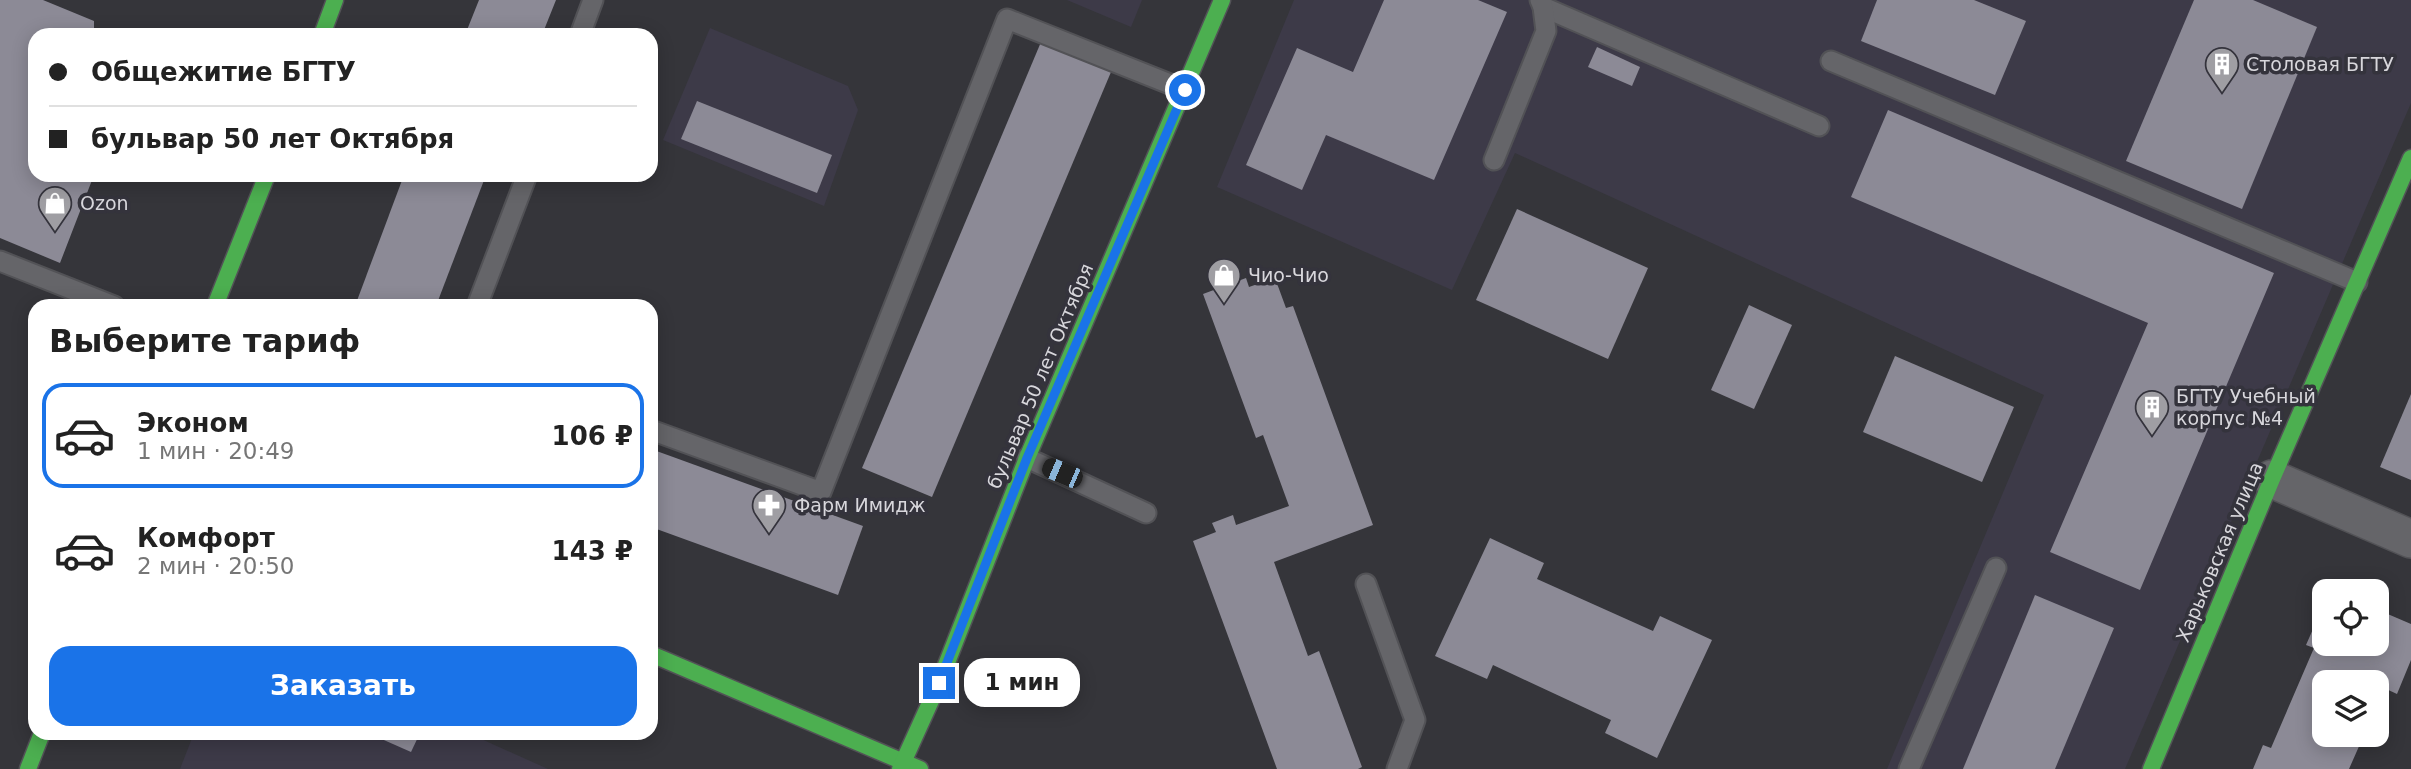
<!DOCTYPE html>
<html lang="ru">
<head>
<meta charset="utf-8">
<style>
	:root { --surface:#fff; --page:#f2f2f2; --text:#222; --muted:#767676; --line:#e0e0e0; --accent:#1a73e8 }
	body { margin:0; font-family:"DejaVu Sans",sans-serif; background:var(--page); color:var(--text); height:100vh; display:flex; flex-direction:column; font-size:26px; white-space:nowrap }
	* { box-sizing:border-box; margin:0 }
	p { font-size:23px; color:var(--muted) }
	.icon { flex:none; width:38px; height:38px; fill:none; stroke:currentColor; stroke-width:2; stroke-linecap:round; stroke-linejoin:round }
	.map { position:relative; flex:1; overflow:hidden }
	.details { position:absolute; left:28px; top:299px; width:630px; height:441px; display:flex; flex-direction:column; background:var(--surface); border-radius:21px; box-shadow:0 4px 18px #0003 }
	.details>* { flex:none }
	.top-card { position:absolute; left:28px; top:28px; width:630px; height:154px; border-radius:21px; box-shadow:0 4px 18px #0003; display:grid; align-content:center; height:154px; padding:0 21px; background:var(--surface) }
	.fabs { position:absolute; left:2312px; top:579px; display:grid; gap:14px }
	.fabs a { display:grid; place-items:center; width:77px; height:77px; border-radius:14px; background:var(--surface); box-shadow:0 4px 18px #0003; font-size:35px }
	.end { position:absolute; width:32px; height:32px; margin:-16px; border:9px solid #1a73e8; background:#fff; box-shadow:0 0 0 4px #fff }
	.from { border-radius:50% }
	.bubble { position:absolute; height:49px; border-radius:21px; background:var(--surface); box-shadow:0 4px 18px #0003; font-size:23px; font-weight:700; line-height:49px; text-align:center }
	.car { position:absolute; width:21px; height:42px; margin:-21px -10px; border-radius:9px; box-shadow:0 0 5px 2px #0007; background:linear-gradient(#222 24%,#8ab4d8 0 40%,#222 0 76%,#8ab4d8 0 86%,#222 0) }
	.top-card b { display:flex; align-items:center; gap:24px; height:66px; font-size:26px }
	.top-card b+b { border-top:2px solid var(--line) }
	.top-card i { width:18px; height:18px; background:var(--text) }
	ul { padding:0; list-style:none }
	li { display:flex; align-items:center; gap:21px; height:105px; margin:0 14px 10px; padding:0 7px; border:4px solid transparent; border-radius:21px }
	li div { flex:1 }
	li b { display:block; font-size:26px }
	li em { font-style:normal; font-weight:700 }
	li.active { border-color:var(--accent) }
	li>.icon { width:63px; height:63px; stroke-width:1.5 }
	h2 { padding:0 21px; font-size:32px; line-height:84px }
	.primary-button { display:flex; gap:14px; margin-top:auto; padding:14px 21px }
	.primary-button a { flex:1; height:80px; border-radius:21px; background:var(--accent); color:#fff; font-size:28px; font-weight:700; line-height:80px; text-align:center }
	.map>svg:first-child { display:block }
</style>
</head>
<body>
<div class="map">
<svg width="2411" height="769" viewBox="0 0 2411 769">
	<rect width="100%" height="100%" fill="#35353a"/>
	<g fill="#3d3a48">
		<path d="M1067 0H1142L1131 27Z"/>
		<path d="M1294 0H2411V103L2125 769H1887L2044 395 1515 153 1452 290 1217 187Z"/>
		<path d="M710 28 848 86 858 110 824 206 663 140Z"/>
		<path d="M194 733H468L548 769H180Z"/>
	</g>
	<g fill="#8c8a96">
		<path d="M0 0H43L94 21V35H35V175H94L60 263 0 238Z"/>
		<path d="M479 0H556L542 35H465Z"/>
		<path d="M1384 0H1478L1507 12 1434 180 1326 135 1302 190 1246 165 1297 48 1353 72Z"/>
		<path d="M1877 0H1974L2026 21 1995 95 1861 41Z"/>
		<path d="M2194 0H2253L2317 27 2242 209 2126 161Z"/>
		<path d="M1041 42 1111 72 932 497 862 468Z"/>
		<path d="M1597 47 1640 67 1632 86 1588 67Z"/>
		<path d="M697 101 832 155 817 193 681 139Z"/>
		<path d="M1888 110 2274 273 2140 590 2050 552 2148 323 1851 197Z"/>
		<path d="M404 175H486L436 306H355Z"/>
		<path d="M1517 209 1648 268 1608 359 1476 300Z"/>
		<path d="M1246 278 1249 287 1275 278 1286 308 1293 306 1373 525 1274 562 1308 656 1319 651 1362 767 1358 769H1277L1193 541 1216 532 1212 523 1233 515 1236 525 1289 506 1263 435 1256 438 1203 294Z"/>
		<path d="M1749 305 1792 325 1754 409 1711 390Z"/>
		<path d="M1895 356 2014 407 1982 482 1863 432Z"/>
		<path d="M2411 394V480L2380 467Z"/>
		<path d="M651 449 863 526 838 595 651 527Z"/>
		<path d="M1490 538 1544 563 1537 579 1653 631 1660 616 1712 640 1657 758 1605 733 1611 720 1493 665 1487 679 1435 656Z"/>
		<path d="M2035 595 2114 628 2055 769H1963Z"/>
		<path d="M2324 604V644H2376V609L2411 624V660L2397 694 2384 688 2376 705V682H2324V735H2364L2349 769H2253L2263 745 2271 748 2314 648 2306 645Z"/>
		<path d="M368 733H420L411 752Z"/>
	</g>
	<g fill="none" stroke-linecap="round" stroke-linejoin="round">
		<defs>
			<g id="lane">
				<path d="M1543 7 1819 126"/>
				<path d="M580 35 593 0"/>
				<path d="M1831 61 2357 282"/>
				<path d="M1494 160 1546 31 1543 7 1540 0"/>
				<path d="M0 261 114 306"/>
				<path d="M477 306 527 175"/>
				<path d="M651 430 821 492 1007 19 1185 90"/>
				<path d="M1027 458 1146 513"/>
				<path d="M1366 584 1415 720 1397 769"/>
				<path d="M1909 769 1996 568"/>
			</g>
			<path id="street" d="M2272 479 2411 539"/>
			<g id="fast">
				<path d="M322 35 335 0"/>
				<path d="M215 306 267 175"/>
				<path d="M651 654 920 769"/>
				<path d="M28 769 42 733"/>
				<path d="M900 769 939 683 1027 458 1222 0"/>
				<path d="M2151 769 2272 479 2411 158"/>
			</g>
		</defs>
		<use href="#lane" stroke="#525256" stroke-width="23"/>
		<use href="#street" stroke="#525256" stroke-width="40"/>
		<use href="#fast" stroke="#525256" stroke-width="19"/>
		<use href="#lane" stroke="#656569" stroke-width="19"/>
		<use href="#street" stroke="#656569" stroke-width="37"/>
		<use href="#fast" stroke="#4caf50" stroke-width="16"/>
	</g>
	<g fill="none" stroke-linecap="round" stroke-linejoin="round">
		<path stroke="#1a73e8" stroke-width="9" d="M939 683 1027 458 1185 90"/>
	</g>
	<defs>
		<symbol id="building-pin" viewBox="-11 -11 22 30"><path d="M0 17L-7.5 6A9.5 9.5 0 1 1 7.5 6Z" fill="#9f9ea3" stroke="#34333c"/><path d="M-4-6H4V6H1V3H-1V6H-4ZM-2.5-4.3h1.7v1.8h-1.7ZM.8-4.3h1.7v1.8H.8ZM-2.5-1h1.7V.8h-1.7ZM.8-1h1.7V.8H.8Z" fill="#fff"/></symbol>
		<symbol id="shop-pin" viewBox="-11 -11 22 30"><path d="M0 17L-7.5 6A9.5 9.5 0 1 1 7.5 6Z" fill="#9f9ea3" stroke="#34333c"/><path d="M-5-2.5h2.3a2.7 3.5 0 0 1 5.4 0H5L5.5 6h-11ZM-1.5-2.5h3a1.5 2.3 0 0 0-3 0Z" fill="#fff"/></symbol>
		<symbol id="pharmacy-pin" viewBox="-11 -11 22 30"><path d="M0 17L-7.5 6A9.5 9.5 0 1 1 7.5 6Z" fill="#9f9ea3" stroke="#34333c"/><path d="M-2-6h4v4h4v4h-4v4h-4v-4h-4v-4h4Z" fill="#fff"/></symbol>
	</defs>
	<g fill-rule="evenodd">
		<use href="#building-pin" x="2203" y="45" width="38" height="52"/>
		<use href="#shop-pin" x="36" y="184" width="38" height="52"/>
		<use href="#shop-pin" x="1205" y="256" width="38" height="52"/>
		<use href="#building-pin" x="2133" y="388" width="38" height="52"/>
		<use href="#pharmacy-pin" x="750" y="486" width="38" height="52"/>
	</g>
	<g text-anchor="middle" stroke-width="7" stroke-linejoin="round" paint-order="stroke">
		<g font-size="19" fill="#d8d7dc" stroke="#34333c" text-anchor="start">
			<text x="2246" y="71">Столовая БГТУ</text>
			<text x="80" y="210">Ozon</text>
			<text x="1248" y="282">Чио-Чио</text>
			<text x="2176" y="403">БГТУ Учебный<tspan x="2176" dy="22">корпус №4</tspan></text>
			<text x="794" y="512">Фарм Имидж</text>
		</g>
		<g font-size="19" fill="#d8d7dc" stroke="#34333c">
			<text transform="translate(1040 376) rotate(-67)" y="7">бульвар 50 лет Октября</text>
			<text transform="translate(2219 552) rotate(-67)" y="7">Харьковская улица</text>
		</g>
	</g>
</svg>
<div class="fabs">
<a><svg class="icon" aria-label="locate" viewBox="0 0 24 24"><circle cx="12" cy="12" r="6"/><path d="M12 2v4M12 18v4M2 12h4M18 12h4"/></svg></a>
<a><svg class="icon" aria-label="layers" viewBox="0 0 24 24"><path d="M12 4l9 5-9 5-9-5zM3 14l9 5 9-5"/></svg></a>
</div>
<i class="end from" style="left:1185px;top:90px"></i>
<i class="end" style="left:939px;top:683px"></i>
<div class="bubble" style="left:964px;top:658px;width:116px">1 мин</div>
<i class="car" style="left:1062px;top:473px;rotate:293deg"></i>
<div class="top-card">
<b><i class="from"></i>Общежитие БГТУ</b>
<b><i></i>бульвар 50 лет Октября</b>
</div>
<section class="details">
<h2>Выберите тариф</h2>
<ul>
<li class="active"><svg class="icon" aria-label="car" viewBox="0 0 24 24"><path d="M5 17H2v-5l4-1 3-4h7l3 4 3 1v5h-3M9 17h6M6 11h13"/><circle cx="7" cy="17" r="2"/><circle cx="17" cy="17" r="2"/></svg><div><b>Эконом</b><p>1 мин · 20:49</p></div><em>106 ₽</em></li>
<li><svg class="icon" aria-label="car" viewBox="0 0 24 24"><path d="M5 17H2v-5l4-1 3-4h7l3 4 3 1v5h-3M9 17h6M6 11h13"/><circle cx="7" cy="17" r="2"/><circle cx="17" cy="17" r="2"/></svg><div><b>Комфорт</b><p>2 мин · 20:50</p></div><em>143 ₽</em></li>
</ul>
<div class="primary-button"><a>Заказать</a></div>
</section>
</div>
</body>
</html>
